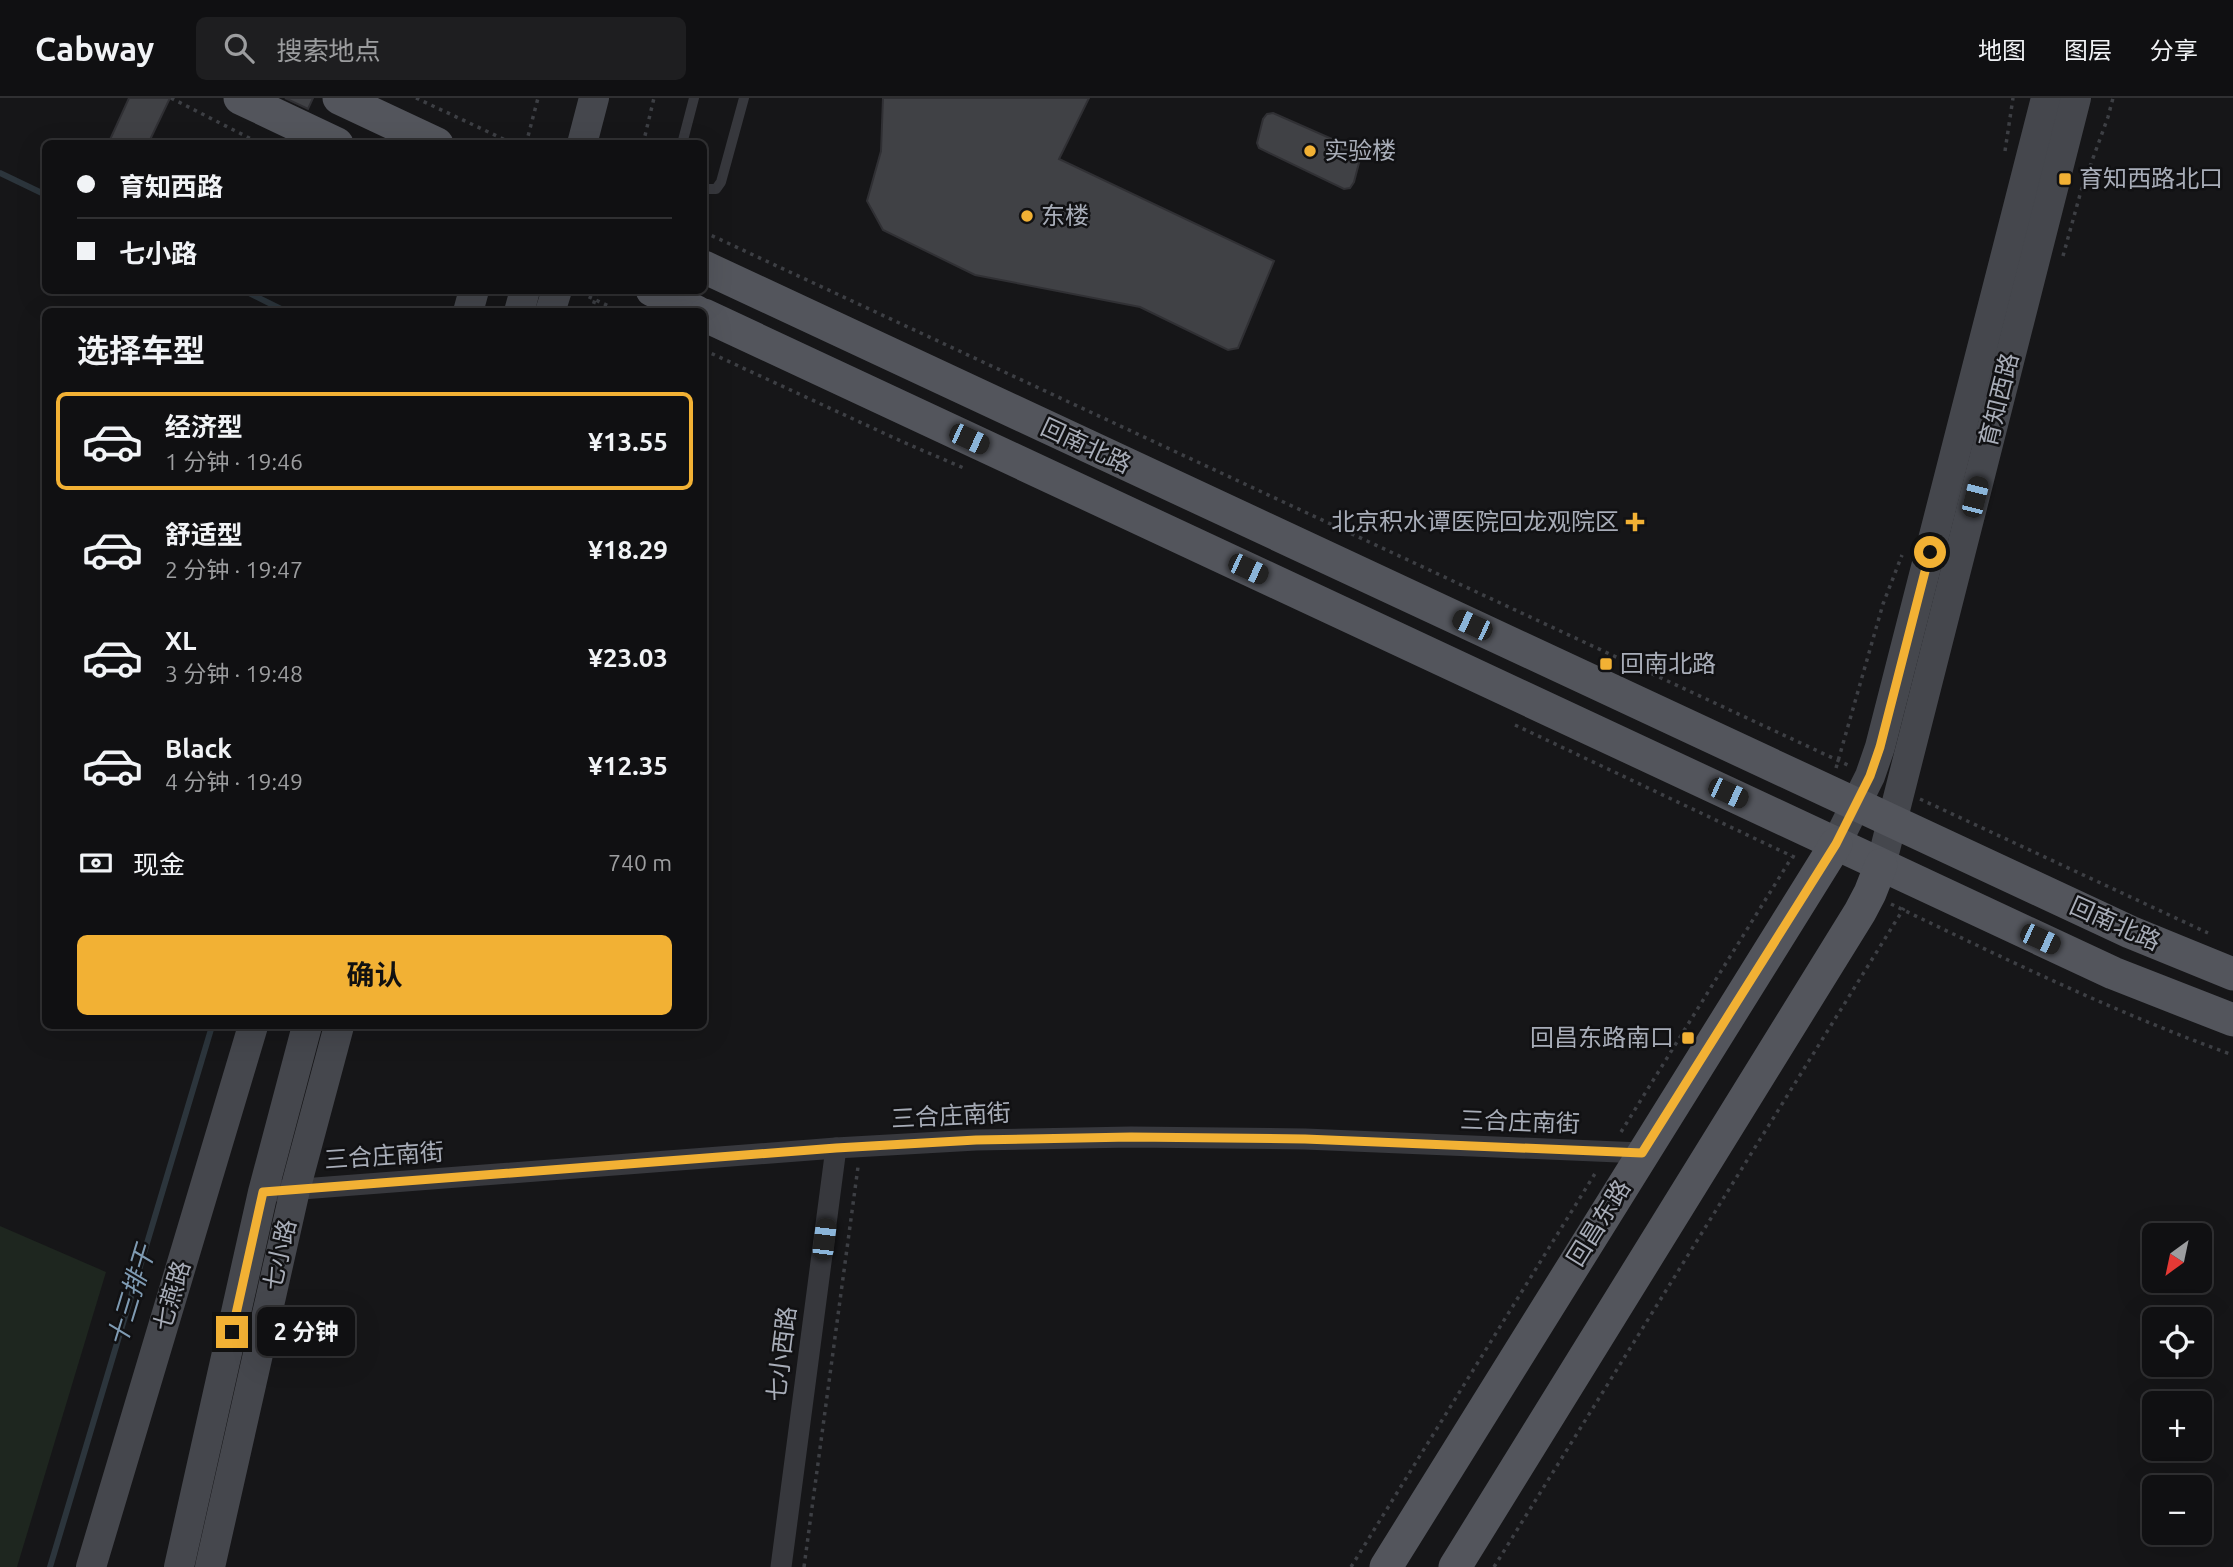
<!DOCTYPE html>
<html lang="zh">
<head>
<meta charset="utf-8">
<style>
	:root { --surface:#101012; --page:#1e1e20; --text:#f1f3f6; --muted:#9c9d9f; --line:#303032; --accent:#f2b134 }
	body { margin:0; font-family:Ubuntu,"Noto Sans SC",sans-serif; background:var(--page); color:var(--text); height:100vh; display:flex; flex-direction:column; font-size:26px; white-space:nowrap }
	* { box-sizing:border-box; margin:0 }
	p { font-size:23px; color:var(--muted) }
	.icon { flex:none; width:38px; height:38px; fill:none; stroke:currentColor; stroke-width:2; stroke-linecap:round; stroke-linejoin:round }
	.map { position:relative; flex:1; overflow:hidden }
	.sheet { position:absolute; left:42px; top:210px; width:665px; height:721px; display:flex; flex-direction:column; background:var(--surface); border-radius:10px; box-shadow:0 7px 28px #0002,0 0 0 2px var(--line) }
	.sheet>* { flex:none }
	.banner { position:absolute; left:42px; top:42px; width:665px; height:154px; border-radius:10px; box-shadow:0 7px 28px #0002,0 0 0 2px var(--line); display:grid; align-content:center; height:154px; padding:0 35px; background:var(--surface) }
	.needle { width:46px; rotate:213deg }
	.controls { position:absolute; left:2142px; top:1125px; display:grid; gap:14px }
	.controls a { display:grid; place-items:center; width:70px; height:70px; border-radius:10px; background:var(--surface); box-shadow:0 7px 28px #0002,0 0 0 2px var(--line); font-size:35px }
	.end { position:absolute; width:32px; height:32px; margin:-16px; border:9px solid #f2b134; background:#111; box-shadow:0 0 0 4px #111 }
	.from { border-radius:50% }
	.bubble { position:absolute; height:49px; border-radius:10px; background:var(--surface); box-shadow:0 7px 28px #0002,0 0 0 2px var(--line); font-size:23px; font-weight:700; line-height:49px; text-align:center }
	.car { position:absolute; width:21px; height:42px; margin:-21px -10px; border-radius:9px; box-shadow:0 0 5px 2px #0007; background:linear-gradient(#222 24%,#8ab4d8 0 40%,#222 0 76%,#8ab4d8 0 86%,#222 0) }
	.banner b { display:flex; align-items:center; gap:24px; height:66px; font-size:26px }
	.banner b+b { border-top:2px solid var(--line) }
	.banner i { width:18px; height:18px; background:var(--text) }
	ul { padding:0; list-style:none }
	li { display:flex; align-items:center; gap:21px; height:98px; margin:0 14px 10px; padding:0 21px; border:4px solid transparent; border-radius:10px }
	li div { flex:1 }
	li b { display:block; font-size:26px }
	li em { font-style:normal; font-weight:700 }
	li.current { border-color:var(--accent) }
	li>.icon { width:63px; height:63px; stroke-width:1.5 }
	h2 { padding:0 35px; font-size:32px; line-height:84px }
	.pay { display:flex; align-items:center; gap:18px; height:77px; padding:0 35px; font-size:26px }
	.pay p { margin-inline-start:auto }
	.cta { display:flex; gap:14px; margin-top:auto; padding:14px 35px }
	.cta a { flex:1; height:80px; border-radius:10px; background:var(--accent); color:#111; font-size:28px; font-weight:700; line-height:80px; text-align:center }
	header { display:flex; align-items:center; gap:42px; box-sizing:border-box; height:98px; padding:0 35px; background:var(--surface); border-bottom:2px solid var(--line) }
	header strong { font-size:33px }
	nav { display:flex; gap:38px; margin-inline-start:auto; font-size:24px }
	.search { width:490px; height:63px; background:var(--page); display:flex; align-items:center; gap:18px; box-sizing:border-box; padding:0 24px; border-radius:10px; color:var(--muted); font-size:26px }
	.map>svg:first-child { display:block }
</style>
</head>
<body>
<header>
<strong>Cabway</strong>
<div class="search"><svg class="icon" aria-label="search" viewBox="0 0 24 24"><circle cx="10" cy="10" r="6"/><path d="M15 15l6 6"/></svg>搜索地点</div>
<nav><a>地图</a><a>图层</a><a>分享</a></nav>
</header>
<div class="map">
<svg width="2233" height="1469" viewBox="0 0 2233 1469">
	<rect width="100%" height="100%" fill="#161618"/>
	<path fill="#1e261f" d="M0 1128 106 1174 17 1469H0Z"/>
	<g fill="none" stroke-linecap="round" stroke-linejoin="round">
		<g stroke="#2c353c" stroke-width="6">
			<path d="M0 75 46 97"/>
			<path d="M243 192 287 214"/>
			<path d="M50 1469 212 928"/>
		</g>
	</g>
	<g fill="#404145" stroke="#303034" stroke-width="2">
		<path d="M129 0H170L148 46H108Z"/>
		<path d="M285 0H313L308 11Z"/>
		<path d="M883 0H1089L1059 61 1274 163 1238 250 1228 252 1140 209 975 177 883 132 867 103 881 53Z"/>
		<path d="M1273 15 1357 52 1360 61 1354 84 1350 90 1344 91 1259 50 1257 45 1263 21 1267 16Z"/>
	</g>
	<g fill="none" stroke-linecap="round" stroke-linejoin="round">
		<g stroke="#3d3f44" stroke-width="3.5" stroke-dasharray="3.5 5" stroke-linecap="butt">
			<path d="M171 0 261 46"/>
			<path d="M416 0 514 46"/>
			<path d="M526 46 538 0"/>
			<path d="M643 46 654 0"/>
			<path d="M2005 53 2013 0"/>
			<path d="M704 134 1850 668"/>
			<path d="M2063 158 2081 93 2108 19 2113 0"/>
			<path d="M581 195 621 214"/>
			<path d="M591 214 598 192"/>
			<path d="M704 252 903 344 966 371"/>
			<path d="M1515 627 1796 760"/>
			<path d="M1836 670 1883 506 1902 457"/>
			<path d="M1920 701 2208 835"/>
			<path d="M1891 806C2003 860 2116 915 2233 957"/>
			<path d="M1621 1034 1792 759"/>
			<path d="M804 1469 858 1069"/>
			<path d="M1351 1469 1596 1074"/>
			<path d="M1494 1469 1904 810"/>
		</g>
		<g stroke="#37383d" stroke-width="10">
			<path d="M682 46 694 0"/>
			<path d="M704 91H716L721 84 744 0"/>
		</g>
		<g stroke="#37383d" stroke-width="21">
			<path d="M263 1094 836 1050 976 1042 1131 1039 1305 1041 1642 1055"/>
			<path d="M781 1469 836 1050"/>
		</g>
		<g stroke="#45474d" stroke-width="30">
			<path d="M582 46 594 0"/>
			<path d="M468 214 474 192"/>
			<path d="M519 214 525 192"/>
			<path d="M550 214 557 192"/>
			<path d="M1836 746 1870 678 1880 649 2046 0"/>
			<path d="M1881 767 2076 0"/>
			<path d="M91 1469 253 928"/>
			<path d="M179 1469 263 1094 307 928"/>
			<path d="M210 1469 295 1092 339 928"/>
		</g>
		<g stroke="#53555c" stroke-width="33">
			<path d="M240 0 337 46"/>
			<path d="M339 0 437 46"/>
			<path d="M704 169 2130 834 2233 876"/>
			<path d="M652 192 697 214"/>
			<path d="M704 217 2113 875 2233 922"/>
			<path d="M1386 1469 1836 746"/>
			<path d="M1455 1469 1860 814 1870 795 1881 767"/>
		</g>
	</g>
	<g fill="none" stroke-linecap="round" stroke-linejoin="round">
		<path stroke="#f2b134" stroke-width="9" d="M232 1234 263 1094 836 1050 976 1042 1131 1039 1305 1041 1642 1055 1836 746 1870 678 1880 649 1930 454"/>
	</g>
	<g fill="#f2b134" stroke="#111113" stroke-width="2.5">
		<circle cx="1310" cy="53" r="7"/>
		<rect x="2058" y="74" width="14" height="14" rx="3.5"/>
		<circle cx="1027" cy="118" r="7"/>
		<path d="M1631.5 413.5h7v7h7v7h-7v7h-7v-7h-7v-7h7z"/>
		<rect x="1599" y="559" width="14" height="14" rx="3.5"/>
		<rect x="1681" y="933" width="14" height="14" rx="3.5"/>
	</g>
	<g text-anchor="middle" stroke-width="5" stroke-linejoin="round" paint-order="stroke">
		<g font-size="24" fill="#a8adb8" stroke="#111113" text-anchor="start">
			<text x="1324" y="61">实验楼</text>
			<text x="2079" y="89">育知西路北口</text>
			<text x="1041" y="126">东楼</text>
			<text x="1619" y="432" text-anchor="end">北京积水谭医院回龙观院区</text>
			<text x="1620" y="574">回南北路</text>
			<text x="1674" y="948" text-anchor="end">回昌东路南口</text>
		</g>
		<g font-size="24" fill="#a8adb8" stroke="#111113">
			<text transform="translate(1999 302) rotate(-76)" y="8">育知西路</text>
			<text transform="translate(1086 348) rotate(25)" y="8">回南北路</text>
			<text transform="translate(2115 826) rotate(24)" y="8">回南北路</text>
			<text transform="translate(951 1018) rotate(-3)" y="8">三合庄南街</text>
			<text transform="translate(1520 1024) rotate(2)" y="8">三合庄南街</text>
			<text transform="translate(384 1058) rotate(-4)" y="8">三合庄南街</text>
			<text transform="translate(1599 1125) rotate(-58)" y="8">回昌东路</text>
			<text transform="translate(280 1157) rotate(-77)" y="8">七小路</text>
			<text transform="translate(172 1198) rotate(-73)" y="8">七燕路</text>
			<text transform="translate(782 1256) rotate(-83)" y="8">七小西路</text>
		</g>
		<g font-size="26" font-style="italic" fill="#7f9bb3" stroke="#111113">
			<text transform="translate(131 1198) rotate(-73)" y="9">十三排干</text>
		</g>
	</g>
</svg>
<div class="controls">
<a><svg class="needle" viewBox="-14 -14 28 28"><path d="M0-13l5 13h-10z" fill="#e53935"/><path d="M0 13l5-13h-10z" fill="#9c9d9f"/></svg></a>
<a><svg class="icon" aria-label="locate" viewBox="0 0 24 24"><circle cx="12" cy="12" r="6"/><path d="M12 2v4M12 18v4M2 12h4M18 12h4"/></svg></a>
<a>+</a>
<a>−</a>
</div>
<i class="end from" style="left:1930px;top:454px"></i>
<i class="end" style="left:232px;top:1234px"></i>
<div class="bubble" style="left:257px;top:1209px;width:98px">2 分钟</div>
<i class="car" style="left:969px;top:341px;rotate:115deg"></i>
<i class="car" style="left:1975px;top:399px;rotate:14deg"></i>
<i class="car" style="left:1248px;top:471px;rotate:115deg"></i>
<i class="car" style="left:1472px;top:527px;rotate:295deg"></i>
<i class="car" style="left:1728px;top:695px;rotate:115deg"></i>
<i class="car" style="left:2040px;top:841px;rotate:115deg"></i>
<i class="car" style="left:824px;top:1141px;rotate:7deg"></i>
<div class="banner">
<b><i class="from"></i>育知西路</b>
<b><i></i>七小路</b>
</div>
<section class="sheet">
<h2>选择车型</h2>
<ul>
<li class="current"><svg class="icon" aria-label="car" viewBox="0 0 24 24"><path d="M5 17H2v-5l4-1 3-4h7l3 4 3 1v5h-3M9 17h6M6 11h13"/><circle cx="7" cy="17" r="2"/><circle cx="17" cy="17" r="2"/></svg><div><b>经济型</b><p>1 分钟 · 19:46</p></div><em>¥13.55</em></li>
<li><svg class="icon" aria-label="car" viewBox="0 0 24 24"><path d="M5 17H2v-5l4-1 3-4h7l3 4 3 1v5h-3M9 17h6M6 11h13"/><circle cx="7" cy="17" r="2"/><circle cx="17" cy="17" r="2"/></svg><div><b>舒适型</b><p>2 分钟 · 19:47</p></div><em>¥18.29</em></li>
<li><svg class="icon" aria-label="car" viewBox="0 0 24 24"><path d="M5 17H2v-5l4-1 3-4h7l3 4 3 1v5h-3M9 17h6M6 11h13"/><circle cx="7" cy="17" r="2"/><circle cx="17" cy="17" r="2"/></svg><div><b>XL</b><p>3 分钟 · 19:48</p></div><em>¥23.03</em></li>
<li><svg class="icon" aria-label="car" viewBox="0 0 24 24"><path d="M5 17H2v-5l4-1 3-4h7l3 4 3 1v5h-3M9 17h6M6 11h13"/><circle cx="7" cy="17" r="2"/><circle cx="17" cy="17" r="2"/></svg><div><b>Black</b><p>4 分钟 · 19:49</p></div><em>¥12.35</em></li>
</ul>
<div class="pay"><svg class="icon" aria-label="cash" viewBox="0 0 24 24"><path d="M3 7h18v10H3z"/><circle cx="12" cy="12" r="2"/></svg>现金<p>740 m</p></div>
<div class="cta"><a>确认</a></div>
</section>
</div>
</body>
</html>
